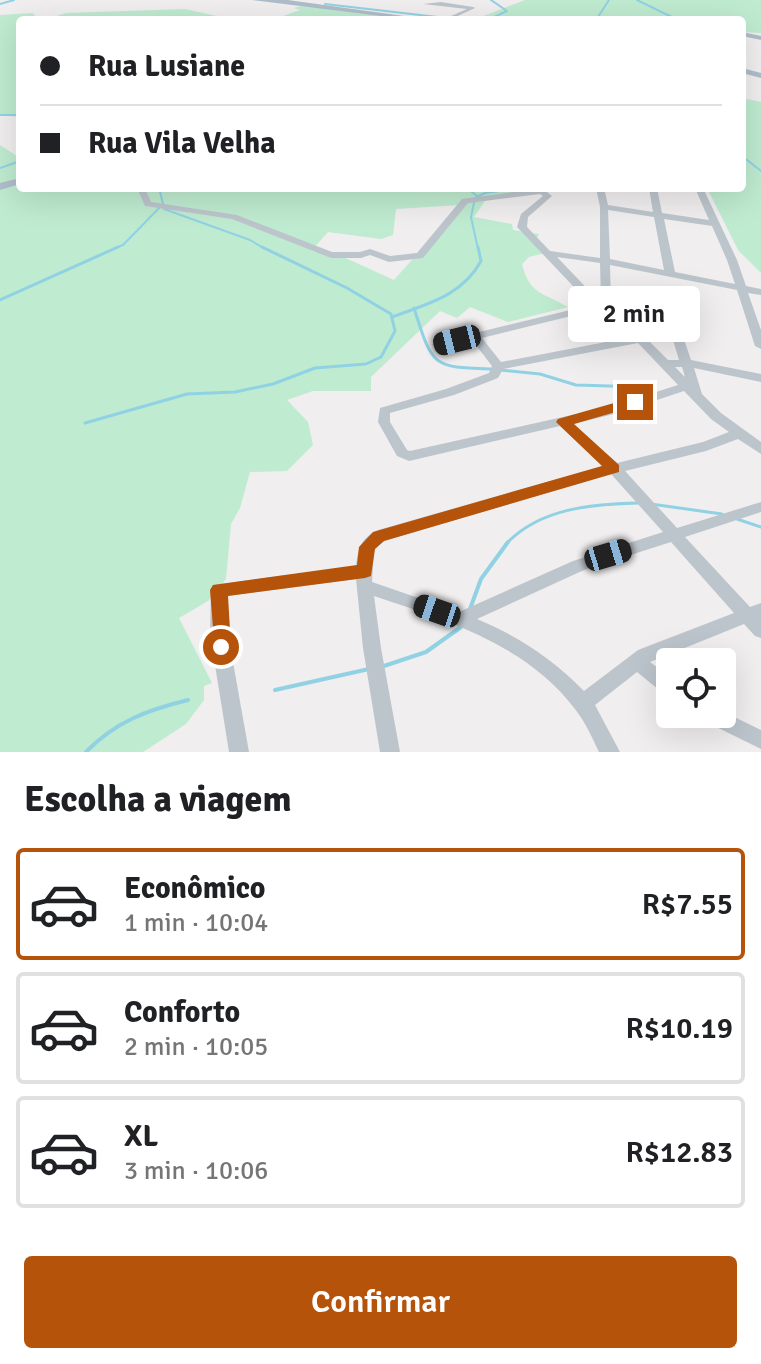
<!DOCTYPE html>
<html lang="pt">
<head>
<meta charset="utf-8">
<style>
	:root { --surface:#fff; --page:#f2f2f2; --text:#202124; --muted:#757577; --line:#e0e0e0; --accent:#b45309 }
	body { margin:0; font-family:Signika,sans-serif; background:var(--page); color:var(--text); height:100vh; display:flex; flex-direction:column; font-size:30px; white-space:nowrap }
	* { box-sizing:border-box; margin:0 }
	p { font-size:26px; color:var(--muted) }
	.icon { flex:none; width:44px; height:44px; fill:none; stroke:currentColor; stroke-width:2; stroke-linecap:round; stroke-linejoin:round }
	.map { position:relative; height:752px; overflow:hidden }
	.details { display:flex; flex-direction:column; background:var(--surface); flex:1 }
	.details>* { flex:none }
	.guide { position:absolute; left:16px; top:16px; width:730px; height:176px; border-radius:8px; box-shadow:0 8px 32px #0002; display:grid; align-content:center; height:176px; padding:0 24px; background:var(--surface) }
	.controls { position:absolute; left:656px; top:648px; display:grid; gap:16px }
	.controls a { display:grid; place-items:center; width:80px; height:80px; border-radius:8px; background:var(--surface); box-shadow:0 8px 32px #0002; font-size:40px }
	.end { position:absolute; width:36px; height:36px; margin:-18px; border:10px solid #b45309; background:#fff; box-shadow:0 0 0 4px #fff }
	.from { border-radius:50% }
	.bubble { position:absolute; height:56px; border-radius:8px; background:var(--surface); box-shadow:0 8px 32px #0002; font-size:26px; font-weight:600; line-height:56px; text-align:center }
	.car { position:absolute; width:24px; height:48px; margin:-24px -12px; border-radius:10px; box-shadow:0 0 6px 2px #0007; background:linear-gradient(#222 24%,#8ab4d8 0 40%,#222 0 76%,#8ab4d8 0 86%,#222 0) }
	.guide b { display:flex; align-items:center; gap:28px; height:76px; font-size:30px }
	.guide b+b { border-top:2px solid var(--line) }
	.guide i { width:20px; height:20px; background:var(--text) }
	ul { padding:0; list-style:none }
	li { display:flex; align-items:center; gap:24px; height:112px; margin:0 16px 12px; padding:0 8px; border:4px solid var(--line); border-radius:8px }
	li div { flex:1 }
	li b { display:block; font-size:30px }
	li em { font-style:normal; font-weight:600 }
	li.active { border-color:var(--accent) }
	li>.icon { width:72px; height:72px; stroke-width:1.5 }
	h2 { padding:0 24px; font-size:36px; line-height:96px }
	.cta { display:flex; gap:16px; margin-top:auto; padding:16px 24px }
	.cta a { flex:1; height:92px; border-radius:8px; background:var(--accent); color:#fff; font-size:32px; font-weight:600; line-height:92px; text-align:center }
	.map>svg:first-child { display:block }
</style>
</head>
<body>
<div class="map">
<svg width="761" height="752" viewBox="0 0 761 752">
	<rect width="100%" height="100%" fill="#f0eeee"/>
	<g fill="#bfebd0" fill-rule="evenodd">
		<path d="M525 0H761V33L742 32V20H473Z"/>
		<path d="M300 3 437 20 407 17 423 20 382 17 272 20 300 10 294 8 306 5Z"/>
		<path d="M185 9 235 20H44L66 13Z"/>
		<path d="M33 13 38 20H20V117L0 115V15Z"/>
		<path d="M742 98 761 102V273L738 250 707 188H742Z"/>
		<path d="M0 145 20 158V178L0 184Z"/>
		<path d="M20 182V188H538L485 201 474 217 512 224 513 230 539 234 534 244 545 253 529 257 522 264C530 295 542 292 568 307L508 322 470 307 457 318 440 311 371 377V391H313L287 400 308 422 313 445 287 471 250 472 240 508 231 524 226 579 208 601 179 618 212 683 204 686V700L186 724 143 752H0V187ZM461 205 394 280 341 256 311 251 328 232 381 239 393 235 396 209Z"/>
	</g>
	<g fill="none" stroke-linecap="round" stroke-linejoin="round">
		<g stroke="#90d2e4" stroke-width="2">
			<path d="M637 0 678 20"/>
			<path d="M0 4 14 0"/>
			<path d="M325 4 446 18"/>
			<path d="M50 19 53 20"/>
			<path d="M454 19 492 18 507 11 491 0"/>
			<path d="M568 20 598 17 609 0"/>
			<path d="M0 115H20"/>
			<path d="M742 156 761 171"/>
			<path d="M0 168 20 161"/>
			<path d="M467 188 477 196"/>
			<path d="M164 209 250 240 265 249"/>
			<path d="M113 249 123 245 163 204 159 188"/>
			<path d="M478 249 471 217 475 198 485 193 524 188"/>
		</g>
		<g stroke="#90d2e4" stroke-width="3">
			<path d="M0 300 118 247"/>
			<path d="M414 308C433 368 432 367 493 369"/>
			<path d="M392 317C427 304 462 296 481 261L478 247"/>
			<path d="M500 370 540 374 576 385 644 387"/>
			<path d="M85 423 187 394 235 392 273 384 315 368 366 364 381 357 395 331 391 314 347 288 262 247"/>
			<path d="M651 504 722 514"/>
			<path d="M737 519 761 527"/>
			<path d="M506 544C540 508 592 504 639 503"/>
		</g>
		<g stroke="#90d2e4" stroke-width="4">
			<path d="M470 609 481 579 508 542"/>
			<path d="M384 666 426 652 461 627"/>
			<path d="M275 690 369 669"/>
			<path d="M86 752C115 722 147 710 188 700"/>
		</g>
		<g fill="#bdc5cc" fill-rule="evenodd">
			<path d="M441 2 473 7 475 8 449 20H442L467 9 423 4Z"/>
			<path d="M137 188H145L151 202 237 215 332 252H360L370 249 390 256 417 253 462 199 542 188 552 196 528 217 527 227 550 251 600 258V207L596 188H604L608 205 653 212 649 188H657L662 213 709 220 695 188H703L737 260 746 286 761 289V295L748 293 761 330V349L755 346 737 290 610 265 611 303 668 360H679L665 313 670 310 675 313 691 360 761 374V382L694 368 702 394 721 413 761 442V454L738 439 706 451 625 471 677 528 761 502V512L685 537 750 607 761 603V638L755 636 744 624 650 662 670 677V696L664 694 637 672 595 705 620 752H599C592 737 585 722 575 709 527 645 446 620 374 596L381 648 400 752H380L363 648 356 579 227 596 228 634 249 752H229L210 634 211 590 213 585 356 566C358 548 361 538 378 530L603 466 560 426 409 461 397 456 378 422 380 408 446 389 489 373 492 366 472 340 438 348 432 345 434 343 591 305 517 227 521 214 543 196 540 194 468 203 423 258 389 262 370 255 361 258H331L232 219 145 206ZM608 210 654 217 664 270 610 259ZM664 219 712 226 727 260 735 284 675 272ZM557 257 600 263 601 302H600ZM604 308 632 337 501 362 482 338ZM638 343 678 385 612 406 410 451 407 450 390 422V413L454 395 498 378 503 369ZM675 367H682L685 377ZM684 391 711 419 729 432 703 442 617 463 573 424 618 413ZM611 474 663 532 573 561 459 612 372 582 374 549 384 541ZM671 542 734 613 638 650 584 691C553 659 518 636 477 619L584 570Z"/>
			<path d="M722 711 761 730V749L702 720 700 714H722Z"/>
		</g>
		<g fill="#afbdca" fill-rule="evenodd">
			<path d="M252 0H288L432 20H413Z"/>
			<path d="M742 32 761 36V40L742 36Z"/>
			<path d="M742 68 761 73V78L742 73Z"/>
			<path d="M20 178V184L0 190V183Z"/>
		</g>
	</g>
	<path fill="#b45309" d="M635 397 642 402 640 405 574 424 619 465V472L384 541 375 549 371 576 365 578 228 596 231 647 228 653 221 655 215 653 210 590 213 585 357 565 359 547 373 532 602 466 556 422 558 419Z"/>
</svg>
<div class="controls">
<a><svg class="icon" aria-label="locate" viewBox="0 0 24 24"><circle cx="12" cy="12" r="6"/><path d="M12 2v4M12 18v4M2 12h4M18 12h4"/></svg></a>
</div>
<i class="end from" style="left:221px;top:647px"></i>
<i class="end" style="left:635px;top:402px"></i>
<div class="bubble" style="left:568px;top:286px;width:132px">2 min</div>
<i class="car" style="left:457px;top:340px;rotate:256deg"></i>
<i class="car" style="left:608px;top:555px;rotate:73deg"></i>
<i class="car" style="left:437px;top:611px;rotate:289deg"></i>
<div class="guide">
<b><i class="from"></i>Rua Lusiane</b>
<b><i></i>Rua Vila Velha</b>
</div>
</div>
<section class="details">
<h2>Escolha a viagem</h2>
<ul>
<li class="active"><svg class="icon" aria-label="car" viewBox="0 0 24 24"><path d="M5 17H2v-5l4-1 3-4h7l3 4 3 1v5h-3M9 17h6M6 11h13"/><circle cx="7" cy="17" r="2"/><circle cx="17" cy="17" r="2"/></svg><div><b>Econômico</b><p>1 min · 10:04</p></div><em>R$7.55</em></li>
<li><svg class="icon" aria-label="car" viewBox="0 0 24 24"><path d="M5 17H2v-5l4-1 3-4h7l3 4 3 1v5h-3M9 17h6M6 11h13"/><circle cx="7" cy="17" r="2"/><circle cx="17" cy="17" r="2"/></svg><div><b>Conforto</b><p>2 min · 10:05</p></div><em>R$10.19</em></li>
<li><svg class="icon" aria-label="car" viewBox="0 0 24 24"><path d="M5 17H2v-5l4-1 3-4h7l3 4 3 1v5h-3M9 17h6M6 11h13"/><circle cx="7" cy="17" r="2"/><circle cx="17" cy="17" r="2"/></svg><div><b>XL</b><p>3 min · 10:06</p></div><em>R$12.83</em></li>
</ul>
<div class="cta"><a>Confirmar</a></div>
</section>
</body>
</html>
